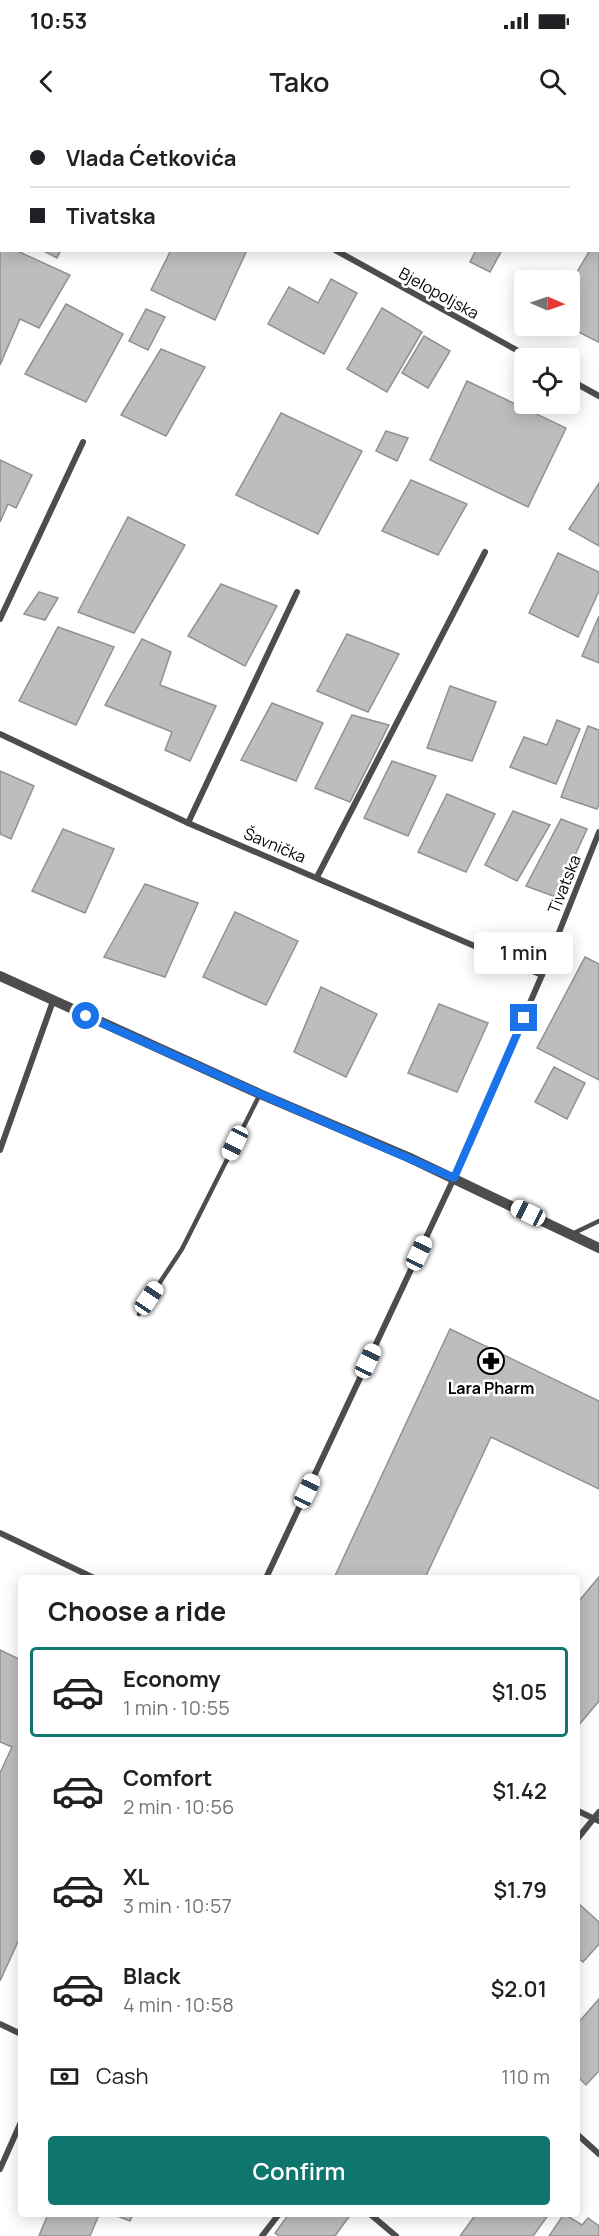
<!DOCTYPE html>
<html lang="en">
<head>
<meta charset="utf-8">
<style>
	:root { --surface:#fff; --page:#f2f2f2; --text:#202124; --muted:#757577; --line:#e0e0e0; --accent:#0f766e }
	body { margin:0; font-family:Manrope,sans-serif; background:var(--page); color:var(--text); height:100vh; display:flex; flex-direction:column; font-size:22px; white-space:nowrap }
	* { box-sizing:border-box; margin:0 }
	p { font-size:20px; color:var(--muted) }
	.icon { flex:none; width:33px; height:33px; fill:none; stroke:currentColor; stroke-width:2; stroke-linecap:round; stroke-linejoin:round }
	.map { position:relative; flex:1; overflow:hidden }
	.drawer { position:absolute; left:18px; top:1455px; width:562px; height:642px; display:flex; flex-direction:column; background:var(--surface); border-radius:6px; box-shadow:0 3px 15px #0003 }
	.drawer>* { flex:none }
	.top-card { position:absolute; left:0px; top:0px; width:600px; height:132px; box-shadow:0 3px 15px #0003; display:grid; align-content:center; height:132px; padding:0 30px; background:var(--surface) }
	.needle { width:39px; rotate:92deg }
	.controls { position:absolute; left:514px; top:150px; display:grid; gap:12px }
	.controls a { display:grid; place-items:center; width:66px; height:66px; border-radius:6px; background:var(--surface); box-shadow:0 3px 15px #0003; font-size:30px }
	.end { position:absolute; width:27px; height:27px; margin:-14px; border:8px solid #1a73e8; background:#fff; box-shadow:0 0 0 3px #fff }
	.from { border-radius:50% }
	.bubble { position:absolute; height:42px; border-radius:6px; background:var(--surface); box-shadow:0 3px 15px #0003; font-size:20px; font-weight:600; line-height:42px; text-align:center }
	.car { position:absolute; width:18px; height:36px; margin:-18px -9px; border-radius:8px; box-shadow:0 0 4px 2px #0007; background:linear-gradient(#fff 24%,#345 0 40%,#fff 0 76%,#345 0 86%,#fff 0) }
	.top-card b { display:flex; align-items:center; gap:21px; height:57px; font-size:22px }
	.top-card b+b { border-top:2px solid var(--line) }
	.top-card i { width:15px; height:15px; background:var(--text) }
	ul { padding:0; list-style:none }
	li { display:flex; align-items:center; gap:18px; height:90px; margin:0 12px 9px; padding:0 18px; border:3px solid transparent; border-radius:6px }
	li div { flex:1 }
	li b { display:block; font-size:22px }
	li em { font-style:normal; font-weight:600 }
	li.selected { border-color:var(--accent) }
	li>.icon { width:54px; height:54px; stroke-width:1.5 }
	h2 { padding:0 30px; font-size:27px; line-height:72px }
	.pay { display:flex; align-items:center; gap:15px; height:66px; padding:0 30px; font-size:22px }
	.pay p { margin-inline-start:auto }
	.cta { display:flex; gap:12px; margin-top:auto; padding:12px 30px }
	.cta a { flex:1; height:69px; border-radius:6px; background:var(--accent); color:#fff; font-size:24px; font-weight:600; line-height:69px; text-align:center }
	.status { display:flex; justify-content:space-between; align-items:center; height:42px; padding:0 30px; background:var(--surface); direction:ltr }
	.status svg { height:16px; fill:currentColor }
	header { display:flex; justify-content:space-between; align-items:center; height:78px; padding:0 30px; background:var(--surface); font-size:27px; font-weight:600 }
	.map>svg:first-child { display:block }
</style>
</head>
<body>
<div class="status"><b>10:53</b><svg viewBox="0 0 49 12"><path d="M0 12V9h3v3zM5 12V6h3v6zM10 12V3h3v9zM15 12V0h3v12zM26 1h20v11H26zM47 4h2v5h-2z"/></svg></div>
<header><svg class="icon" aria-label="back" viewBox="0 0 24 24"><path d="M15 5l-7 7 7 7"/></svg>Tako<svg class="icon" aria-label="search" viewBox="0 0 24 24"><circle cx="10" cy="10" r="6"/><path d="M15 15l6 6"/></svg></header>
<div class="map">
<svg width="599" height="2116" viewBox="0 0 599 2116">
	<rect width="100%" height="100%" fill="#fff"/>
	<g fill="#bdbdbd" stroke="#919191" stroke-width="1.5">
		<path d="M0 0H26L2 2 0 57Z"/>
		<path d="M144 0H221L224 2H147Z"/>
		<path d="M334 0H390L389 2Z"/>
		<path d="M417 0H439L442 2H416Z"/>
		<path d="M599 116V219L598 222 567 206H570V164L590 130H598Z"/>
		<path d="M0 124 2 130H15L70 155 39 208 20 199 0 245Z"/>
		<path d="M42 130H61L57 138Z"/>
		<path d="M171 130H247L215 200 151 170Z"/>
		<path d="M476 130H502L490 152 470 142Z"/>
		<path d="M331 159 357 173 324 234 268 204 289 167 318 183Z"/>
		<path d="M66 184 123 214 86 282 25 254Z"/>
		<path d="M382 188 422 212 387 272 347 249Z"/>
		<path d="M146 189 165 197 148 230 129 221Z"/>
		<path d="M424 216 450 231 428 268 402 253Z"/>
		<path d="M161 229 205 247 166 316 121 295Z"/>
		<path d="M467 261 566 308 528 387 430 340Z"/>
		<path d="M281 293 362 331 318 414 236 375Z"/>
		<path d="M386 311 408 318 397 341 376 331Z"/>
		<path d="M0 340 32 355 16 388 8 384 0 402Z"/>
		<path d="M411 360 467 384 438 435 382 411Z"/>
		<path d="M599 363V426L569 409Z"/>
		<path d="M128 397 185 425 134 513 78 492Z"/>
		<path d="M558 433 599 452V471L578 517 529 493Z"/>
		<path d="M221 464 277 486 245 546 188 516Z"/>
		<path d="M39 472 58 478 45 500 24 494Z"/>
		<path d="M599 496V543L582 536Z"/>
		<path d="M58 507 114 527 76 605 19 581Z"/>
		<path d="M347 514 399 534 368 592 317 571Z"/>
		<path d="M142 519 171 532 160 565 216 586 190 641 165 630 172 612 105 585Z"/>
		<path d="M450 566 496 582 472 641 427 628Z"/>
		<path d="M272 583 323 603 296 661 241 640Z"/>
		<path d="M352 595 389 605 350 682 315 668Z"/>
		<path d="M557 600 580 609 556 664 510 647 524 617 547 625Z"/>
		<path d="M588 606 599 610V684L597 689 561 677Z"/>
		<path d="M392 641 436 656 408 716 364 698Z"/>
		<path d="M0 651 34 666 11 719 0 714Z"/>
		<path d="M447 674 495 694 466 752 418 732Z"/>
		<path d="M513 691 550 705 517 761 485 745Z"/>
		<path d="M561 699 587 709 556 777 526 766Z"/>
		<path d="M63 709 114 729 85 793 32 771Z"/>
		<path d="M145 764 198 783 165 857 104 837Z"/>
		<path d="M235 792 298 821 266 885 203 857Z"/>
		<path d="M585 837 599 844V960L537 928Z"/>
		<path d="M321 867 377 894 346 957 294 932Z"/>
		<path d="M439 884 488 903 457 972 408 953Z"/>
		<path d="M554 947 585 963 567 999 535 982Z"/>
		<path d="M450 1209 599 1281V1369L491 1317 425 1458H334Z"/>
		<path d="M599 1457V1581L578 1606V1482Z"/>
		<path d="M0 1530 21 1540V1815L0 1861V1653L12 1627 0 1622Z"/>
		<path d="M578 1783 599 1802V1824L583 1842 578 1838Z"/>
		<path d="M599 1879V1951L586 1965 578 1957V1903Z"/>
		<path d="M48 2094H90L98 2097 90 2116H39Z"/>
		<path d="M112 2094H133L130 2101Z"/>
		<path d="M289 2094H351L335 2116H279L275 2113Z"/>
		<path d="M476 2094H549L533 2116H460Z"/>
		<path d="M564 2094 582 2105 588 2098 599 2106V2116H549Z"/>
	</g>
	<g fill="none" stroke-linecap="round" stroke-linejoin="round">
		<g stroke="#4d4d4d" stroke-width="4.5">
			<path d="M572 1114 599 1101"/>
			<path d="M139 1194 182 1129 260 974"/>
		</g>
		<g stroke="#4d4d4d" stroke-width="6">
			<path d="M97 0 100 2"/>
			<path d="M484 0 486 2"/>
			<path d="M598 68 599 69"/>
			<path d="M335 130 531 238"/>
			<path d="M570 260 599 276"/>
			<path d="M0 499 83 322"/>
			<path d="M0 614 188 703 542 855"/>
			<path d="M188 703 297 472"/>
			<path d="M317 757 485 432"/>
			<path d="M0 1030 53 881"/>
			<path d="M0 1413 94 1458"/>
			<path d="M266 1458 454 1058 542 855 599 712"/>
			<path d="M578 1691 599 1701"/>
			<path d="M578 1718 599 1692"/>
			<path d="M0 1904 21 1914"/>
			<path d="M578 2015 599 2034"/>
			<path d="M0 2049 21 2002"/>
			<path d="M370 2094 396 2116"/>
			<path d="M262 2116 279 2094"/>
		</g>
		<path stroke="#4d4d4d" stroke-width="10" d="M0 856 260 974 408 1037 599 1128"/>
	</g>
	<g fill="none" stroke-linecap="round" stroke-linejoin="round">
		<path stroke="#1a73e8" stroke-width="8" d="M86 896 260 974 454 1058 524 898"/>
	</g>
	<defs>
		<symbol id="pharmacy-ring" viewBox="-11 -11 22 22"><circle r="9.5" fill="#fff" stroke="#000" stroke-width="1.5"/><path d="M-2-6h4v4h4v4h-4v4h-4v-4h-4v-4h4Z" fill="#000"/></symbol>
	</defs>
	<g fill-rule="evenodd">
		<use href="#pharmacy-ring" x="476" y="1226" width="30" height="30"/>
	</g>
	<g text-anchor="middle" stroke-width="5" stroke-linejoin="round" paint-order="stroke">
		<g font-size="16" fill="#000" stroke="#fff">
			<text transform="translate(439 173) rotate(29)" y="6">Bjelopoljska</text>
			<text transform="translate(275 725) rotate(23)" y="6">Šavnička</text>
			<text transform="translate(564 764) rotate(-68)" y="6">Tivatska</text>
		</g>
		<g font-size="16" font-weight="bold" fill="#000" stroke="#fff">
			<text x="491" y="1274">Lara Pharm</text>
		</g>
	</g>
</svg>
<div class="controls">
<a><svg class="needle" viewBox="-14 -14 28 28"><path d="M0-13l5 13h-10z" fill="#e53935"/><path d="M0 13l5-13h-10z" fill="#757577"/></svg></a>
<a><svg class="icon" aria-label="locate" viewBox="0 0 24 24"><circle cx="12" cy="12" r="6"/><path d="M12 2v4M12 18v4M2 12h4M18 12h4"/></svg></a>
</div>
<i class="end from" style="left:86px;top:896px"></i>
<i class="end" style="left:524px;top:898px"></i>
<div class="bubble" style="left:474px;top:812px;width:99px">1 min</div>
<i class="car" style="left:235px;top:1023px;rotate:206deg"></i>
<i class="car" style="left:528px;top:1093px;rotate:296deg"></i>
<i class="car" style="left:419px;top:1133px;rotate:25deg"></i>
<i class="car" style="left:149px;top:1178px;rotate:34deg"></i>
<i class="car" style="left:368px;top:1241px;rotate:25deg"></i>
<i class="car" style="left:307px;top:1371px;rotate:25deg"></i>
<div class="top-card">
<b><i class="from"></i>Vlada Ćetkovića</b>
<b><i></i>Tivatska</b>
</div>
<section class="drawer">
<h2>Choose a ride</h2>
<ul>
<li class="selected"><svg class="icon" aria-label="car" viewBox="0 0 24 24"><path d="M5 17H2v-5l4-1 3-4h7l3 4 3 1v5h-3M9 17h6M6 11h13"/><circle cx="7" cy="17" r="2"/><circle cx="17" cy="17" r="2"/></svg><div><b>Economy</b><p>1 min · 10:55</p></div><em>$1.05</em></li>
<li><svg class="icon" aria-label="car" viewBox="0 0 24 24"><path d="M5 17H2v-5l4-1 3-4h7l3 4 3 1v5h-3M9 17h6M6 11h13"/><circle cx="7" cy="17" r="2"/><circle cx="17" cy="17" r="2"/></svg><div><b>Comfort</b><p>2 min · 10:56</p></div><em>$1.42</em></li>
<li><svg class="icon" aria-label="car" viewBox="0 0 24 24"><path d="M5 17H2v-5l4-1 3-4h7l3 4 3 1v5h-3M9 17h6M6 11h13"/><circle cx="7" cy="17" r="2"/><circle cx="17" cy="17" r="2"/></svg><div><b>XL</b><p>3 min · 10:57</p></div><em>$1.79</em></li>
<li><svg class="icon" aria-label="car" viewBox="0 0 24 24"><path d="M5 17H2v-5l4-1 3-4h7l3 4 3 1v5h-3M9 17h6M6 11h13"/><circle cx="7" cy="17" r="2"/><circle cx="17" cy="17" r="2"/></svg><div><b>Black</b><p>4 min · 10:58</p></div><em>$2.01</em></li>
</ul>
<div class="pay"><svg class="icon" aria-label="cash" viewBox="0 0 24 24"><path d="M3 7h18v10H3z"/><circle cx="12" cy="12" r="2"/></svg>Cash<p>110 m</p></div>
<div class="cta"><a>Confirm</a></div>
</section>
</div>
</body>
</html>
